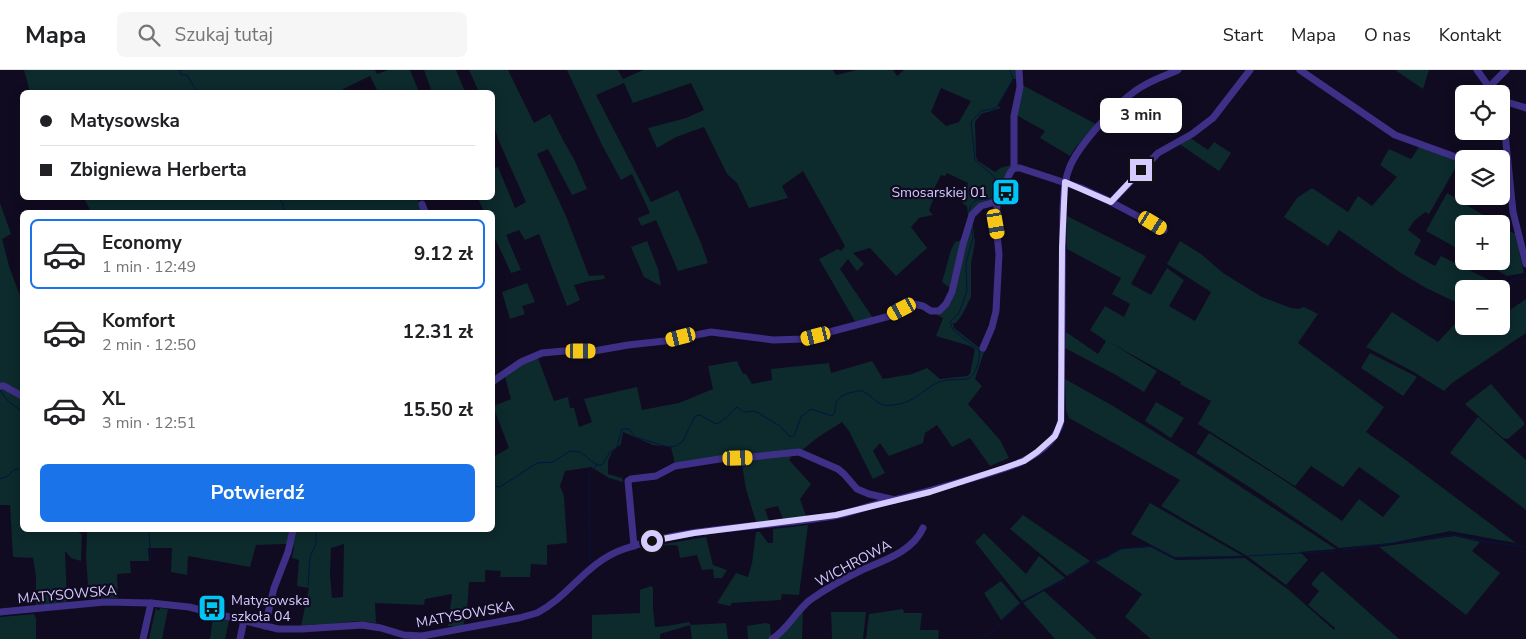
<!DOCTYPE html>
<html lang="pl">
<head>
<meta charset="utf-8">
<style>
	:root { --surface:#fff; --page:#f6f6f6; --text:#202124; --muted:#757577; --line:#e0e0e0; --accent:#1a73e8 }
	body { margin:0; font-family:"Nunito Sans",sans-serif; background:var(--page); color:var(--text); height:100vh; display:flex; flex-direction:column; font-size:19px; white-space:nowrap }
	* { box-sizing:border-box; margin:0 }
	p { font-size:16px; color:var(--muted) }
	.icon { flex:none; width:28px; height:28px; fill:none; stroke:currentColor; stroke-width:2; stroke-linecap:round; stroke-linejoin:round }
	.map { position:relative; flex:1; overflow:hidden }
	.drawer { position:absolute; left:20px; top:140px; width:475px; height:322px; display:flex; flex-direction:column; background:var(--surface); border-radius:8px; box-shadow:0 2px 12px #0003 }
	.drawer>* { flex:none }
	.top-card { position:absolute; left:20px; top:20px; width:475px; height:110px; border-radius:8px; box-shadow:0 2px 12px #0003; display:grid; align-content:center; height:110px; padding:0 20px; background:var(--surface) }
	.fabs { position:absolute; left:1455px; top:15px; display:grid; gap:10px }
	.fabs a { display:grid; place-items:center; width:55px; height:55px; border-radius:8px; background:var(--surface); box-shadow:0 2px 12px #0003; font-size:25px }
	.end { position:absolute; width:22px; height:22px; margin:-11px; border:6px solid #d6cbff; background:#111; box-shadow:0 0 0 2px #111 }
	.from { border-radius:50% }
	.bubble { position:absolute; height:35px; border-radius:8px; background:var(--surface); box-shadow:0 2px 12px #0003; font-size:16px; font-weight:700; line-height:35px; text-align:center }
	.car { position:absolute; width:15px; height:30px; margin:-15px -8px; border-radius:6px; box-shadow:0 0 4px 1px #0007; background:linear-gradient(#f5c518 24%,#345 0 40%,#f5c518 0 76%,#345 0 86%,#f5c518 0) }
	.top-card b { display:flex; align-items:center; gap:18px; height:48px; font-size:19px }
	.top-card b+b { border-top:1px solid var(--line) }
	.top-card i { width:12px; height:12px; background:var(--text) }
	ul { padding:9px 0 0; list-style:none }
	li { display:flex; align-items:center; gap:15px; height:70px; margin:0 10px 8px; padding:0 10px; border:2px solid transparent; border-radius:8px }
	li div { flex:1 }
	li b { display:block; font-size:19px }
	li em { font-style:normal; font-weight:700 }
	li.selected { border-color:var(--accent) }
	li>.icon { width:45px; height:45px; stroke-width:1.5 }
	.cta { display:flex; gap:10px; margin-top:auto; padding:10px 20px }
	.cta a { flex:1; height:58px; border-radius:8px; background:var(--accent); color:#fff; font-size:20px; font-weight:700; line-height:58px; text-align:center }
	header { display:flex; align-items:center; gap:30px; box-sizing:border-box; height:70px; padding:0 25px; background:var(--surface); border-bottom:1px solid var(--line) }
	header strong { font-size:24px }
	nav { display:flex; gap:28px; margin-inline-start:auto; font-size:18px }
	.search { width:350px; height:45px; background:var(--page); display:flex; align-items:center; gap:12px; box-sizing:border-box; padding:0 18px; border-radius:8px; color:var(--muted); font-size:19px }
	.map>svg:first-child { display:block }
</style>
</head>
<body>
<header>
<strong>Mapa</strong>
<div class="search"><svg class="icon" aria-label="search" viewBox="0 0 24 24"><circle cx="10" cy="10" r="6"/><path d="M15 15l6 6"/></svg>Szukaj tutaj</div>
<nav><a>Start</a><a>Mapa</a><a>O nas</a><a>Kontakt</a></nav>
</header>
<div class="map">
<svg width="1526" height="569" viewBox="0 0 1526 569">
	<rect width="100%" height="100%" fill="#110b21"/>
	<g fill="#0d2a2c" fill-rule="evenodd">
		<path d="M24 0H375L377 4 388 0H410L419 22H378L370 6 343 19 344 22H30Z"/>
		<path d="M424 0H456L465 22H432Z"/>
		<path d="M469 0H508L534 53 550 44 564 72 574 89 587 119 572 125 548 79 537 84 566 146 589 206 604 205 605 209 589 211 574 215 580 230 567 236 539 164 525 170 519 160 506 165 521 200 511 203 493 164 492 142H484L478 128H492L493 99 498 97 515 138 526 132 498 69 493 52 492 22H479Z"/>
		<path d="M567 0H618L623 9 643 0H833L836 5 857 0H893L897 6 904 0H1018L1017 9H1013L998 36 1001 38 981 44 975 52 976 87 978 91 995 102 1000 98 1011 95 1010 99 998 130 972 142 968 146 967 136 962 133 968 113 947 103 945 106 941 105 931 125 933 130 929 140 933 145 919 148 911 157 927 178 896 206 870 178 853 183 864 194 857 201 848 189 840 199 873 248 856 253 819 189 838 179 841 181 845 176 803 101 782 116 788 128 749 138 737 113 727 104 704 57 676 67 657 78 648 58 686 48 704 40 691 13 633 33 624 13 596 25 651 132 678 120 701 173 708 193 678 201 656 150 641 156 638 148 650 143 632 104 621 110 602 75ZM941 18 971 31 959 52 946 56 931 42Z"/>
		<path d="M1395 0H1429L1423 19Z"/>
		<path d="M1022 15 1096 54 1075 78 1070 86 1040 68 1045 61 1016 45Z"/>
		<path d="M1189 67 1208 80 1214 72 1231 83 1219 101 1178 73Z"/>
		<path d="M1419 77 1460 90 1429 144 1425 142 1414 151 1408 160 1421 170 1414 184 1435 196 1441 186 1499 215 1495 219H1464V236L1426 218 1401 203 1339 160 1328 176 1284 147 1297 128 1312 118 1348 142 1358 126 1372 136 1397 107 1380 95 1389 79 1411 89Z"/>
		<path d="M1447 123 1498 154H1464V182L1426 161Z"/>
		<path d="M84 128H417L423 142H91Z"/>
		<path d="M0 133 11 164 2 169 9 196 22 231V316L20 320 22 329V460H74L82 464 81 491 71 488 65 481 67 532 36 535V506L33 488 13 487 10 435H0Z"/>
		<path d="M1067 146 1146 186 1131 214 1151 225 1167 198 1184 210 1169 236 1195 251 1211 222 1167 194 1180 171 1201 184 1223 203 1262 227 1291 238 1298 239 1304 237 1318 244 1298 273 1384 337 1366 362 1403 388 1516 473 1450 461 1391 473 1339 478 1260 424 1196 383 1209 363 1288 413 1342 451 1359 429 1383 447 1400 426 1359 397 1343 417 1311 396 1295 416 1198 354 1211 331 1180 314 1181 312 1109 272 1157 301 1144 322 1116 305 1065 278 1066 262 1098 284 1106 271 1090 260 1105 236 1124 247 1130 234 1112 224 1121 208 1067 179Z"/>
		<path d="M972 151 975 172 971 194V227L962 245 956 253H953L954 258 981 279V281L985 279 975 309 982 316 968 334 1000 370 1009 388 990 396 970 368 952 377 937 355 925 363 923 373 889 386 880 373 873 381 885 403 873 409 849 361 842 352 817 368 801 381 793 384 789 390 811 414 800 429 806 446 783 449 778 436 765 439 769 451 756 452 746 419 741 389 675 394 671 377 653 375 623 362 621 374 612 382 608 391V404L622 408 623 412 609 408 591 397 565 401 560 416 564 426 567 473 547 475V495L531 494 530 507H500L501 501 485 500V512H469L467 541 463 556H448L452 524 425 529 424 535 375 533 376 553 358 551 317 555 314 554 310 556H301L309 518 297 516 299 490 292 488 294 477 285 474 256 475 250 497 188 486 187 505 171 502 172 478H148L149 491H130L131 503 117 504 118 528 89 529 86 487 87 460H492L493 387 509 378 493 336 511 329 505 307 522 294 538 288 554 331 568 327 570 338H574L579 357 592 352 584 329 637 317 642 340 679 333 713 319 708 296 737 291 743 304H746L752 314 772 310 771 299 829 293 831 303 872 291 883 309 912 304 927 298 940 309 967 306 970 304 975 279 970 276 936 266 943 248 934 243 945 238ZM344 474 343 527 332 528 330 504 331 478Z"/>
		<path d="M1501 156 1515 164 1524 203 1507 206 1480 191H1501Z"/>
		<path d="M962 170 950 218 942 212 951 180 955 172Z"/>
		<path d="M647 171 658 199 661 216 644 207 631 177Z"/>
		<path d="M527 213 535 232 522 236 525 244 510 249 502 222Z"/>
		<path d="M1526 229V263L1452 313 1444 321 1412 301 1366 277 1392 242 1438 272 1464 244V256H1477L1479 261 1486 256H1501V246Z"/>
		<path d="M1370 283 1417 307 1403 326 1361 298Z"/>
		<path d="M1065 309 1113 336 1198 389 1336 479 1300 482 1308 490 1286 515 1247 486 1161 436 1180 410 1069 348 1066 340Z"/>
		<path d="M1491 314 1524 352V355L1508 369 1503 368 1465 334Z"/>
		<path d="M1156 332 1184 348 1171 368 1145 351Z"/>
		<path d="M1478 347 1526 390V440L1450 383Z"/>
		<path d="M1150 433 1243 486 1174 487 1131 464Z"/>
		<path d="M1023 445 1090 491 1067 506 1010 459Z"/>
		<path d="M808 455 799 525 782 524 781 530 732 533 730 536 717 533 736 503 748 507 752 493 756 462H760L768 473H773V459Z"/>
		<path d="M984 463 1026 504 1039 486 1065 508 1022 531 975 472Z"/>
		<path d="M1455 466 1480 472 1472 481 1500 503 1466 545 1379 477Z"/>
		<path d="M706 467 713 495 727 500 722 508H714L713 499 702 500 697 485 680 488 678 476C669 473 661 478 653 476Z"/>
		<path d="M1151 477 1176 490 1245 488 1290 521 1334 560 1335 558 1308 535 1319 521 1311 514 1322 501 1399 569H1151L1125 547 1142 524 1095 492 1108 487 1120 479Z"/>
		<path d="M1001 511 1020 533 1001 550 984 523Z"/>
		<path d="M651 516 653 518V538L655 557 667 556 689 552 691 555 726 553 728 569H692L690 555 660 564V569H592V545L640 543V520Z"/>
		<path d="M1044 521 1097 569H1055L1023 533Z"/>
		<path d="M156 537 157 540H160V538L168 539 162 569H149Z"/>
		<path d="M903 539 904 543H922L920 560H939L938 569H866L869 544Z"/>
		<path d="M803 540 802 569H777L797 549Z"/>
		<path d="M831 542H866L863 569H832Z"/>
		<path d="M34 544 36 549V569H0V547Z"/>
		<path d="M213 547 229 551 225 569H210Z"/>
		<path d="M765 553 770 554 771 567 769 569H748L747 556Z"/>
	</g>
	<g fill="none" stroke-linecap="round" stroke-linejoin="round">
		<g stroke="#041441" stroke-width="1">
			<path d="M179 0 181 5H187L197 22"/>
			<path d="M278 128 283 134V138L288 142"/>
			<path d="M969 141 971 135 976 130 988 129 999 124C1002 108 985 100 975 90L971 52 981 41 996 38 1013 9 1010 0"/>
			<path d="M1497 219 1513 209H1526"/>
			<path d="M0 320 7 330 20 340 22 345"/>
			<path d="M0 409 8 406 14 400 22 398"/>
			<path d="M492 416 500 417 537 393 553 392 570 381 580 382 597 395H602L610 382 617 377 622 359H629L635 367 668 377 676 376 683 371 695 346 700 345 716 354 721 352 737 337 744 342 755 341 780 356 789 366H794L801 347 811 339 832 346 835 342C835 328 841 325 853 322 857 321 860 320 864 322 871 325 876 333 883 335 888 336 894 335 899 334 914 332 925 318 939 312 947 308 964 311 969 308 976 305 981 287 979 280L953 260 950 252 959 243 967 221 966 193 973 168 971 156"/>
			<path d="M149 460 151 491"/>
			<path d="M1342 480 1454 465 1487 472 1526 477"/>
			<path d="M1248 486 1336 481"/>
			<path d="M590 491 589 404 597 395"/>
			<path d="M1093 491 1106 487 1121 479 1151 476 1175 488 1243 487"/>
			<path d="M1069 507 1076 500 1090 492"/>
			<path d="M308 516 310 487 316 474V460"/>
			<path d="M1046 519 1066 510"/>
			<path d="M1002 551 1021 533 1043 521"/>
			<path d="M982 569 1000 555"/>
		</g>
		<g stroke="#3d3086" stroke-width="7">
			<path d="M1300 0 1395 65 1464 90"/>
			<path d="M1477 0 1494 24"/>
			<path d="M1490 16 1506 0"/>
			<path d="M1501 36 1510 33 1526 38"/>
			<path d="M1501 41 1505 63 1513 142 1526 194"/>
			<path d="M1014 98V46L1020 17 1019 0"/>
			<path d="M1111 132 1158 83 1192 64 1213 48 1250 0"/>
			<path d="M422 134 425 142"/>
			<path d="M983 278 992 257 996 241 999 184 996 154 997 133"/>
			<path d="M492 312 521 292 542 283 564 281H594L628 275 665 271 711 262 773 270 803 269 890 246 914 234 923 236 931 241H939L946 234 952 222 963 174 972 145 981 136 999 131C1006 121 1005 106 1014 98H1020L1081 118 1111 132 1164 160"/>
			<path d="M0 316H4L22 326"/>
			<path d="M634 476 628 411 631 409 656 406 675 396 726 388 751 387 799 382 838 399 844 404 857 419 869 424 895 430"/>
			<path d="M0 542 105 532 151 533 189 537 278 559H302L362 555 381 558 404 565 422 566 519 548 537 543C570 526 586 492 624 479 691 456 764 458 834 446 850 443 865 437 881 433 915 425 947 416 980 406 994 402 1009 398 1023 391 1039 383 1057 370 1061 351L1063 137C1064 124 1064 111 1069 99 1077 76 1121 28 1143 16 1154 9 1167 5 1178 0"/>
			<path d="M265 556 274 518 288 482 293 460"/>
			<path d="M143 569 151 533"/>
			<path d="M240 569 244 550"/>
			<path d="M772 569C788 559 796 541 810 530 827 518 845 508 864 499 885 490 913 481 923 458"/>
		</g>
	</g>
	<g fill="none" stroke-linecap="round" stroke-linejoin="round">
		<path stroke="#d6cbff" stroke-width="6" d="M652 471 694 463 836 445 930 422 1004 398 1024 391 1037 382 1055 366 1061 351 1062 178 1065 112 1111 132 1141 100"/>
	</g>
	<defs>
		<symbol id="bus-square" viewBox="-11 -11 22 22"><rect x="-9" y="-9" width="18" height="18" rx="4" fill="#00c3f6" stroke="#110b21"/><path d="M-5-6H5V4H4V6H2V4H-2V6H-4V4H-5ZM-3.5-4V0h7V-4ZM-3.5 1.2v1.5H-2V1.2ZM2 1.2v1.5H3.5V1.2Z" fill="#111"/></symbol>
	</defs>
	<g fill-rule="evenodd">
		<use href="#bus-square" x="990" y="106" width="32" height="32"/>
		<use href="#bus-square" x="196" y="522" width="32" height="32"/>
	</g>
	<g text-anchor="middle" stroke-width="4.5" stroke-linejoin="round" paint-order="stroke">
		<g font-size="14" fill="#d6cbff" stroke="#110b21" text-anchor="end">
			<text x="987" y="127">Smosarskiej 01</text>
			<text x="231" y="535" text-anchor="start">Matysowska<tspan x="231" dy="16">szkoła 04</tspan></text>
		</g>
		<g font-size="14" fill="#d6cbff" stroke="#110b21">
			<text transform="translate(853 493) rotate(-28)" y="5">WICHROWA</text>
			<text transform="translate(67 524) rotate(-5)" y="5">MATYSOWSKA</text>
			<text transform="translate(465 544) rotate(-10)" y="5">MATYSOWSKA</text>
		</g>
	</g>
</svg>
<div class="fabs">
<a><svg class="icon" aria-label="locate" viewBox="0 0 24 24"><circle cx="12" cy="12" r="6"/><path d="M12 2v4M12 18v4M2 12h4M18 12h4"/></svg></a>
<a><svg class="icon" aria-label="layers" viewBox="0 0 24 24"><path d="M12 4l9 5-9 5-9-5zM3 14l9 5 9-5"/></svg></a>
<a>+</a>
<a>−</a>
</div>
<i class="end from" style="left:652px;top:471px"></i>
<i class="end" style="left:1141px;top:100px"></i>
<div class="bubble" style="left:1100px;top:28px;width:82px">3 min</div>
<i class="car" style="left:1153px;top:153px;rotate:121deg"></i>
<i class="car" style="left:996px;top:154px;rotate:170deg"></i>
<i class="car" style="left:902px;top:239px;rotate:242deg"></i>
<i class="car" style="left:816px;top:266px;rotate:256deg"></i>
<i class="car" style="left:681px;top:267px;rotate:256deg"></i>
<i class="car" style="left:581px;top:281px;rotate:90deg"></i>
<i class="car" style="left:738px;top:388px;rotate:88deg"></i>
<div class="top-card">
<b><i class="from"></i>Matysowska</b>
<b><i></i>Zbigniewa Herberta</b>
</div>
<section class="drawer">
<ul>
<li class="selected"><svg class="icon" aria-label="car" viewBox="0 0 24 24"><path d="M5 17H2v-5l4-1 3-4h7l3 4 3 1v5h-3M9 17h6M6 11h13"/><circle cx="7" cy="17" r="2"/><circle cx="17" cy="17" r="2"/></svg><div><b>Economy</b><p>1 min · 12:49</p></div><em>9.12 zł</em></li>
<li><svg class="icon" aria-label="car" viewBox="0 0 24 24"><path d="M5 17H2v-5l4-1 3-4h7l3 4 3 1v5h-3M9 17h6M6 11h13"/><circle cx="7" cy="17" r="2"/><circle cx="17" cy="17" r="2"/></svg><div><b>Komfort</b><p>2 min · 12:50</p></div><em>12.31 zł</em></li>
<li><svg class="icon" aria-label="car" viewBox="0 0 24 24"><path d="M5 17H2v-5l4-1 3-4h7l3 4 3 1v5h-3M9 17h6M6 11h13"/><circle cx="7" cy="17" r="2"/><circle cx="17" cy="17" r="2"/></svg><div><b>XL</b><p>3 min · 12:51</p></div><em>15.50 zł</em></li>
</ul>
<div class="cta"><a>Potwierdź</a></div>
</section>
</div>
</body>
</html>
